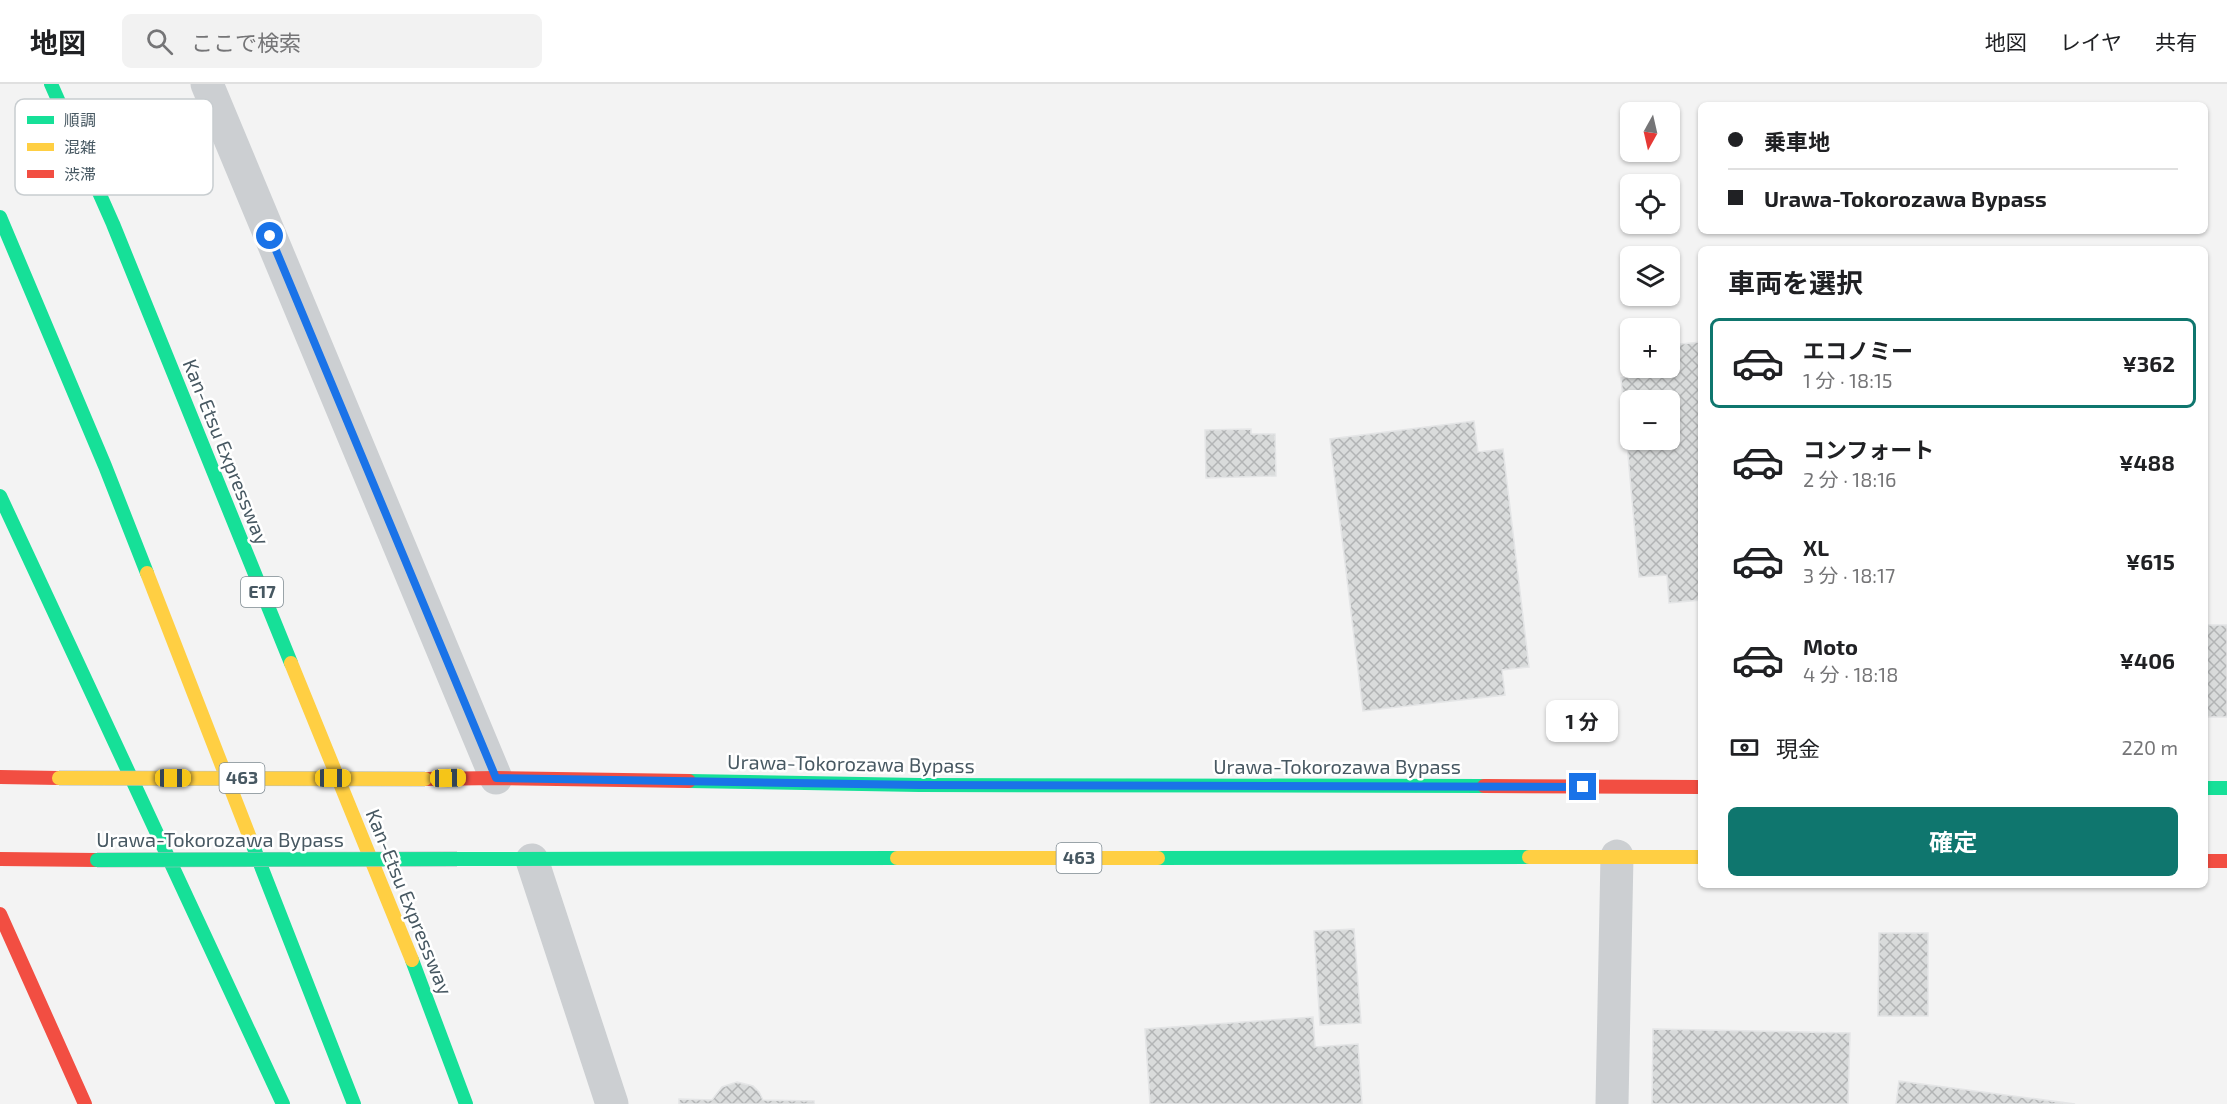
<!DOCTYPE html>
<html lang="ja">
<head>
<meta charset="utf-8">
<style>
	:root { --surface:#fff; --page:#f2f2f2; --text:#202124; --muted:#757577; --line:#e0e0e0; --accent:#0f766e }
	body { margin:0; font-family:"Exo 2","Noto Sans JP",sans-serif; background:var(--page); color:var(--text); height:100vh; display:flex; flex-direction:column; font-size:22px; white-space:nowrap }
	* { box-sizing:border-box; margin:0 }
	p { font-size:20px; color:var(--muted) }
	.icon { flex:none; width:33px; height:33px; fill:none; stroke:currentColor; stroke-width:2; stroke-linecap:round; stroke-linejoin:round }
	.map { position:relative; flex:1; overflow:hidden }
	.details { position:absolute; left:1698px; top:162px; width:510px; height:642px; display:flex; flex-direction:column; background:var(--surface); border-radius:9px; box-shadow:0 2px 4px #0004 }
	.details>* { flex:none }
	.top-card { position:absolute; left:1698px; top:18px; width:510px; height:132px; border-radius:9px; box-shadow:0 2px 4px #0004; display:grid; align-content:center; height:132px; padding:0 30px; background:var(--surface) }
	.needle { width:39px; rotate:188deg }
	.buttons { position:absolute; left:1620px; top:18px; display:grid; gap:12px }
	.buttons a { display:grid; place-items:center; width:60px; height:60px; border-radius:9px; background:var(--surface); box-shadow:0 2px 4px #0004; font-size:30px }
	.end { position:absolute; width:27px; height:27px; margin:-14px; border:8px solid #1a73e8; background:#fff; box-shadow:0 0 0 3px #fff }
	.from { border-radius:50% }
	.bubble { position:absolute; height:42px; border-radius:9px; background:var(--surface); box-shadow:0 2px 4px #0004; font-size:20px; font-weight:700; line-height:42px; text-align:center }
	.car { position:absolute; width:18px; height:36px; margin:-18px -9px; border-radius:8px; box-shadow:0 0 4px 2px #0007; background:linear-gradient(#f5c518 24%,#345 0 40%,#f5c518 0 76%,#345 0 86%,#f5c518 0) }
	.top-card b { display:flex; align-items:center; gap:21px; height:57px; font-size:22px }
	.top-card b+b { border-top:2px solid var(--line) }
	.top-card i { width:15px; height:15px; background:var(--text) }
	ul { padding:0; list-style:none }
	li { display:flex; align-items:center; gap:18px; height:90px; margin:0 12px 9px; padding:0 18px; border:3px solid transparent; border-radius:9px }
	li div { flex:1 }
	li b { display:block; font-size:22px }
	li em { font-style:normal; font-weight:700 }
	li.selected { border-color:var(--accent) }
	li>.icon { width:54px; height:54px; stroke-width:1.5 }
	h2 { padding:0 30px; font-size:27px; line-height:72px }
	.pay { display:flex; align-items:center; gap:15px; height:66px; padding:0 30px; font-size:22px }
	.pay p { margin-inline-start:auto }
	.primary-button { display:flex; gap:12px; margin-top:auto; padding:12px 30px }
	.primary-button a { flex:1; height:69px; border-radius:9px; background:var(--accent); color:#fff; font-size:24px; font-weight:700; line-height:69px; text-align:center }
	header { display:flex; align-items:center; gap:36px; box-sizing:border-box; height:84px; padding:0 30px; background:var(--surface); border-bottom:2px solid var(--line) }
	header strong { font-size:28px }
	nav { display:flex; gap:33px; margin-inline-start:auto; font-size:21px }
	.search { width:420px; height:54px; background:var(--page); display:flex; align-items:center; gap:15px; box-sizing:border-box; padding:0 21px; border-radius:9px; color:var(--muted); font-size:22px }
	.map>svg:first-child { display:block }
</style>
</head>
<body>
<header>
<strong>地図</strong>
<div class="search"><svg class="icon" aria-label="search" viewBox="0 0 24 24"><circle cx="10" cy="10" r="6"/><path d="M15 15l6 6"/></svg>ここで検索</div>
<nav><a>地図</a><a>レイヤ</a><a>共有</a></nav>
</header>
<div class="map">
<svg width="2227" height="1020" viewBox="0 0 2227 1020">
	<defs>
		<pattern id="building-cross-hatch" width="8" height="8" patternUnits="userSpaceOnUse" patternTransform="scale(1.5)"><rect width="8" height="8" fill="#d9dbdb"/><path d="M0 0l8 8M0 8l8-8" fill="none" stroke="#b2b4b5"/></pattern>
	</defs>
	<rect width="100%" height="100%" fill="#f3f3f3"/>
	<g fill="url(#building-cross-hatch)" stroke="#e4e5e6" stroke-width="1.5" fill-rule="evenodd">
		<path d="M1701 258V516L1669 519 1667 491 1639 493 1621 294 1649 291 1648 284H1670V261ZM1630 316H1670V356H1630Z"/>
		<path d="M1474 337 1478 368 1503 365 1529 583 1502 586 1505 611 1363 627 1330 355Z"/>
		<path d="M1251 345V350H1275L1276 392 1206 394 1205 346Z"/>
		<rect x="2205" y="541" width="22" height="92"/>
		<path d="M1354 845 1361 939 1320 941 1314 847Z"/>
		<path d="M1879 849H1928V932H1878Z"/>
		<path d="M1313 933 1315 963 1358 960 1362 1020H1150L1145 945Z"/>
		<path d="M1653 945 1850 949 1848 1020H1652Z"/>
		<path d="M1899 997 2075 1020H1896Z"/>
		<path d="M737 998 753 1002 759 1008 763 1016 814 1017V1020H679V1015L712 1016 722 1003Z"/>
	</g>
	<g fill="none" stroke-linecap="round" stroke-linejoin="round">
		<g stroke="#cccfd2" stroke-width="33">
			<path d="M207 0 496 694"/>
			<path d="M532 776 612 1020"/>
			<path d="M1612 1020 1617 772"/>
		</g>
		<g stroke="#16e098" stroke-width="14">
			<path d="M51 0 113 140 291 579"/>
			<path d="M0 133 105 382 147 489"/>
			<path d="M0 412 283 1020"/>
			<path d="M689 697 919 701 1484 702"/>
			<path d="M2205 704H2227"/>
			<path d="M250 754 354 1020"/>
			<path d="M1158 774 1529 773"/>
			<path d="M457 775 897 774"/>
			<path d="M412 876 466 1020"/>
		</g>
		<g stroke="#ffcf43" stroke-width="14">
			<path d="M147 489 250 754"/>
			<path d="M291 579 412 876"/>
			<path d="M1529 773H1701"/>
			<path d="M897 774H1158"/>
		</g>
		<g stroke="#f24e42" stroke-width="14">
			<path d="M0 693 59 694"/>
			<path d="M425 695 496 694 689 697"/>
			<path d="M1484 702 1701 703"/>
			<path d="M0 775 97 776"/>
			<path d="M2205 777H2227"/>
			<path d="M0 830 85 1020"/>
		</g>
		<defs>
			<path id="fast-bridge" d="M97 776 457 775"/>
			<path id="slow-bridge" d="M59 694 425 695"/>
		</defs>
		<use href="#fast-bridge" stroke="#b6bec3" stroke-width="15" stroke-linecap="butt"/>
		<use href="#slow-bridge" stroke="#b6bec3" stroke-width="15" stroke-linecap="butt"/>
		<use href="#fast-bridge" stroke="#16e098" stroke-width="14"/>
		<use href="#slow-bridge" stroke="#ffcf43" stroke-width="14"/>
	</g>
	<g fill="none" stroke-linecap="round" stroke-linejoin="round">
		<path stroke="#1a73e8" stroke-width="8" d="M270 152 496 694 920 701 1583 703"/>
	</g>
	<g text-anchor="middle" stroke-width="5" stroke-linejoin="round" paint-order="stroke">
		<g fill="#fff" stroke="#7e8a91" stroke-width="1.5">
			<rect x="241" y="493" width="42" height="30" rx="4.5"/>
			<rect x="219.5" y="679" width="45" height="30" rx="4.5"/>
			<rect x="1056.5" y="759" width="45" height="30" rx="4.5"/>
		</g>
		<g font-size="18" font-weight="bold" fill="#475862">
			<text x="262" y="514">E17</text>
			<text x="242" y="700">463</text>
			<text x="1079" y="780">463</text>
		</g>
		<g font-size="20" fill="#475862" stroke="#fff">
			<text transform="translate(226 368) rotate(68)" y="7">Kan-Etsu Expressway</text>
			<text transform="translate(851 680) rotate(1)" y="7">Urawa-Tokorozawa Bypass</text>
			<text x="1337" y="690">Urawa-Tokorozawa Bypass</text>
			<text x="220" y="763">Urawa-Tokorozawa Bypass</text>
			<text transform="translate(409 818) rotate(68)" y="7">Kan-Etsu Expressway</text>
		</g>
	</g>
	<rect x="15" y="15" width="198" height="96" rx="9" fill="#fff" stroke="#c8cdd0" stroke-width="1.5"/>
	<rect x="27" y="32" width="27" height="8" fill="#16e098"/>
	<rect x="27" y="59" width="27" height="8" fill="#ffcf43"/>
	<rect x="27" y="86" width="27" height="8" fill="#f24e42"/>
	<g font-size="16" fill="#475862">
		<text x="64" y="42">順調</text>
		<text x="64" y="69">混雑</text>
		<text x="64" y="96">渋滞</text>
	</g>
</svg>
<div class="buttons">
<a><svg class="needle" viewBox="-14 -14 28 28"><path d="M0-13l5 13h-10z" fill="#e53935"/><path d="M0 13l5-13h-10z" fill="#757577"/></svg></a>
<a><svg class="icon" aria-label="locate" viewBox="0 0 24 24"><circle cx="12" cy="12" r="6"/><path d="M12 2v4M12 18v4M2 12h4M18 12h4"/></svg></a>
<a><svg class="icon" aria-label="layers" viewBox="0 0 24 24"><path d="M12 4l9 5-9 5-9-5zM3 14l9 5 9-5"/></svg></a>
<a>+</a>
<a>−</a>
</div>
<i class="end from" style="left:270px;top:152px"></i>
<i class="end" style="left:1583px;top:703px"></i>
<div class="bubble" style="left:1546px;top:616px;width:72px">1 分</div>
<i class="car" style="left:173px;top:694px;rotate:90deg"></i>
<i class="car" style="left:333px;top:694px;rotate:90deg"></i>
<i class="car" style="left:448px;top:694px;rotate:89deg"></i>
<div class="top-card">
<b><i class="from"></i>乗車地</b>
<b><i></i>Urawa-Tokorozawa Bypass</b>
</div>
<section class="details">
<h2>車両を選択</h2>
<ul>
<li class="selected"><svg class="icon" aria-label="car" viewBox="0 0 24 24"><path d="M5 17H2v-5l4-1 3-4h7l3 4 3 1v5h-3M9 17h6M6 11h13"/><circle cx="7" cy="17" r="2"/><circle cx="17" cy="17" r="2"/></svg><div><b>エコノミー</b><p>1 分 · 18:15</p></div><em>¥362</em></li>
<li><svg class="icon" aria-label="car" viewBox="0 0 24 24"><path d="M5 17H2v-5l4-1 3-4h7l3 4 3 1v5h-3M9 17h6M6 11h13"/><circle cx="7" cy="17" r="2"/><circle cx="17" cy="17" r="2"/></svg><div><b>コンフォート</b><p>2 分 · 18:16</p></div><em>¥488</em></li>
<li><svg class="icon" aria-label="car" viewBox="0 0 24 24"><path d="M5 17H2v-5l4-1 3-4h7l3 4 3 1v5h-3M9 17h6M6 11h13"/><circle cx="7" cy="17" r="2"/><circle cx="17" cy="17" r="2"/></svg><div><b>XL</b><p>3 分 · 18:17</p></div><em>¥615</em></li>
<li><svg class="icon" aria-label="car" viewBox="0 0 24 24"><path d="M5 17H2v-5l4-1 3-4h7l3 4 3 1v5h-3M9 17h6M6 11h13"/><circle cx="7" cy="17" r="2"/><circle cx="17" cy="17" r="2"/></svg><div><b>Moto</b><p>4 分 · 18:18</p></div><em>¥406</em></li>
</ul>
<div class="pay"><svg class="icon" aria-label="cash" viewBox="0 0 24 24"><path d="M3 7h18v10H3z"/><circle cx="12" cy="12" r="2"/></svg>現金<p>220 m</p></div>
<div class="primary-button"><a>確定</a></div>
</section>
</div>
</body>
</html>
